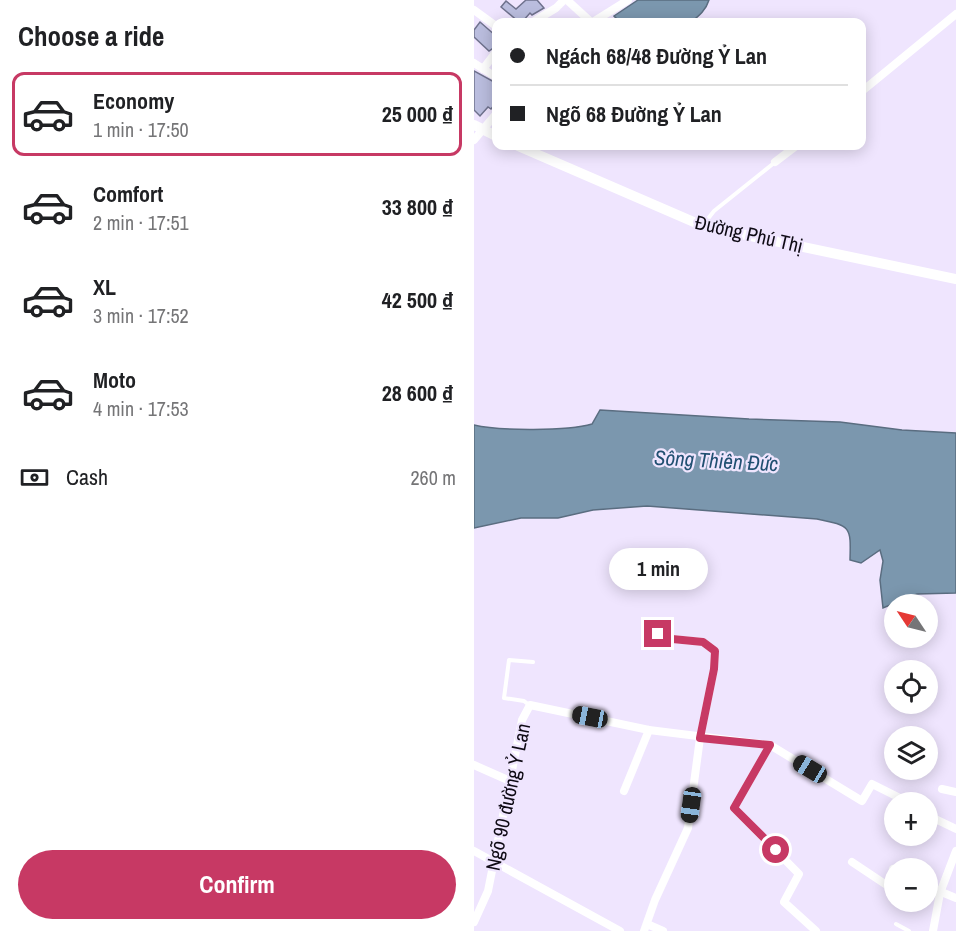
<!DOCTYPE html>
<html lang="en">
<head>
<meta charset="utf-8">
<style>
	:root { --surface:#fff; --page:#f6f6f6; --text:#202124; --muted:#757577; --line:#e0e0e0; --accent:#c73964 }
	body { margin:0; font-family:"Archivo Narrow",sans-serif; background:var(--page); color:var(--text); height:100vh; display:flex; flex-direction:column; font-size:22px; white-space:nowrap }
	* { box-sizing:border-box; margin:0 }
	p { font-size:20px; color:var(--muted) }
	.icon { flex:none; width:33px; height:33px; fill:none; stroke:currentColor; stroke-width:2; stroke-linecap:round; stroke-linejoin:round }
	.map { position:relative; flex:1; overflow:hidden }
	.drawer { display:flex; flex-direction:column; background:var(--surface); width:474px }
	.drawer>* { flex:none }
	.hud { position:absolute; left:18px; top:18px; width:374px; height:132px; border-radius:12px; box-shadow:0 3px 15px #0003; display:grid; align-content:center; height:132px; padding:0 18px; background:var(--surface) }
	.needle { width:39px; rotate:305deg }
	.tools { position:absolute; left:410px; top:594px; display:grid; gap:12px }
	.tools a { display:grid; place-items:center; width:54px; height:54px; border-radius:50%; background:var(--surface); box-shadow:0 3px 15px #0003; font-size:30px }
	.end { position:absolute; width:27px; height:27px; margin:-14px; border:8px solid #c73964; background:#fff; box-shadow:0 0 0 3px #fff }
	.from { border-radius:50% }
	.bubble { position:absolute; height:42px; border-radius:21px; background:var(--surface); box-shadow:0 3px 15px #0003; font-size:20px; font-weight:700; line-height:42px; text-align:center }
	.car { position:absolute; width:18px; height:36px; margin:-18px -9px; border-radius:8px; box-shadow:0 0 4px 2px #0007; background:linear-gradient(#222 24%,#8ab4d8 0 40%,#222 0 76%,#8ab4d8 0 86%,#222 0) }
	.hud b { display:flex; align-items:center; gap:21px; height:57px; font-size:22px }
	.hud b+b { border-top:2px solid var(--line) }
	.hud i { width:15px; height:15px; background:var(--text) }
	ul { padding:0; list-style:none }
	li { display:flex; align-items:center; gap:18px; height:84px; margin:0 12px 9px; padding:0 6px; border:3px solid transparent; border-radius:12px }
	li div { flex:1 }
	li b { display:block; font-size:22px }
	li em { font-style:normal; font-weight:700 }
	li.active { border-color:var(--accent) }
	li>.icon { width:54px; height:54px; stroke-width:1.5 }
	h2 { padding:0 18px; font-size:27px; line-height:72px }
	.pay { display:flex; align-items:center; gap:15px; height:66px; padding:0 18px; font-size:22px }
	.pay p { margin-inline-start:auto }
	.cta { display:flex; gap:12px; margin-top:auto; padding:12px 18px }
	.cta a { flex:1; height:69px; border-radius:36px; background:var(--accent); color:#fff; font-size:24px; font-weight:700; line-height:69px; text-align:center }
	main { display:flex; flex:1; min-height:0 }
	.map>svg:first-child { display:block }
</style>
</head>
<body>
<main>
<section class="drawer">
<h2>Choose a ride</h2>
<ul>
<li class="active"><svg class="icon" aria-label="car" viewBox="0 0 24 24"><path d="M5 17H2v-5l4-1 3-4h7l3 4 3 1v5h-3M9 17h6M6 11h13"/><circle cx="7" cy="17" r="2"/><circle cx="17" cy="17" r="2"/></svg><div><b>Economy</b><p>1 min · 17:50</p></div><em>25 000 ₫</em></li>
<li><svg class="icon" aria-label="car" viewBox="0 0 24 24"><path d="M5 17H2v-5l4-1 3-4h7l3 4 3 1v5h-3M9 17h6M6 11h13"/><circle cx="7" cy="17" r="2"/><circle cx="17" cy="17" r="2"/></svg><div><b>Comfort</b><p>2 min · 17:51</p></div><em>33 800 ₫</em></li>
<li><svg class="icon" aria-label="car" viewBox="0 0 24 24"><path d="M5 17H2v-5l4-1 3-4h7l3 4 3 1v5h-3M9 17h6M6 11h13"/><circle cx="7" cy="17" r="2"/><circle cx="17" cy="17" r="2"/></svg><div><b>XL</b><p>3 min · 17:52</p></div><em>42 500 ₫</em></li>
<li><svg class="icon" aria-label="car" viewBox="0 0 24 24"><path d="M5 17H2v-5l4-1 3-4h7l3 4 3 1v5h-3M9 17h6M6 11h13"/><circle cx="7" cy="17" r="2"/><circle cx="17" cy="17" r="2"/></svg><div><b>Moto</b><p>4 min · 17:53</p></div><em>28 600 ₫</em></li>
</ul>
<div class="pay"><svg class="icon" aria-label="cash" viewBox="0 0 24 24"><path d="M3 7h18v10H3z"/><circle cx="12" cy="12" r="2"/></svg>Cash<p>260 m</p></div>
<div class="cta"><a>Confirm</a></div>
</section>
<div class="map">
<svg width="482" height="931" viewBox="0 0 482 931">
	<rect width="100%" height="100%" fill="#efe5fe"/>
	<g fill="#7b97ae" stroke="#5a6d80" stroke-width="1.5">
		<path d="M164 0H235C232 10 225 16 217 22H146L140 16Z"/>
		<path d="M126 410 275 419 366 422 428 430 482 433V593L443 594 409 608 406 580 409 561 406 550 387 563 376 560C377 526 377 526 343 519L173 506 119 510 84 518H47L0 528V425C25 431 94 431 118 424Z"/>
	</g>
	<g fill="#babdde" stroke="#6f728d" stroke-width="1.5">
		<path d="M52 0H63L70 8 58 15 56 13 48 22H45L27 7 32 1 42 9Z"/>
		<path d="M6 22 22 36V46L15 51 0 37V30Z"/>
		<path d="M0 71 22 83V103L17 109 14 107 6 116 0 110Z"/>
	</g>
	<g fill="none" stroke-linecap="round" stroke-linejoin="round">
		<g stroke="#fff" stroke-width="4">
			<path d="M229 225 240 211 300 163"/>
			<path d="M55 705 50 701 30 698 35 660 59 662"/>
			<path d="M422 924 435 931"/>
		</g>
		<g stroke="#fff" stroke-width="8">
			<path d="M93 0 117 22"/>
			<path d="M0 10 22 26"/>
			<path d="M59 22 82 8 90 0"/>
			<path d="M119 22 154 0"/>
			<path d="M0 63 22 77"/>
			<path d="M9 69 22 52"/>
			<path d="M387 92 482 14"/>
			<path d="M0 140 22 114"/>
			<path d="M301 162 322 146"/>
			<path d="M296 745 260 808 325 874 310 902 342 931"/>
			<path d="M0 765 36 781"/>
			<path d="M468 789 482 792"/>
			<path d="M150 791 175 730"/>
			<path d="M453 815 482 829"/>
			<path d="M0 851 146 931"/>
			<path d="M378 862 420 890"/>
			<path d="M419 869 420 870"/>
			<path d="M453 886 482 898"/>
			<path d="M0 922 14 891 48 720 56 705 175 730 296 745 388 801 398 784 434 802"/>
			<path d="M173 924 189 931"/>
			<path d="M170 931 181 900 214 828 226 738 240 669 241 651 229 642 188 638 184 634"/>
			<path d="M459 931 466 893 482 851"/>
		</g>
		<g stroke="#fff" stroke-width="10">
			<path d="M0 125 22 136"/>
			<path d="M44 146 229 226 482 279"/>
		</g>
	</g>
	<g fill="none" stroke-linecap="round" stroke-linejoin="round">
		<path stroke="#c73964" stroke-width="8" d="M184 634 188 638 229 642 241 651 240 669 226 738 296 745 260 808 302 850"/>
	</g>
	<g text-anchor="middle" stroke-width="4.5" stroke-linejoin="round" paint-order="stroke">
		<g font-size="20" fill="#0e0a14" stroke="#efe5fe">
			<text transform="translate(275 234) rotate(13)" y="7">Đường Phú Thị</text>
			<text transform="translate(34 797) rotate(-78)" y="7">Ngõ 90 đường Ỷ Lan</text>
		</g>
		<g font-size="21" font-style="italic" fill="#204f71" stroke="#efe5fe">
			<text transform="translate(242 461) rotate(3)" y="7">Sông Thiên Đức</text>
		</g>
	</g>
</svg>
<div class="tools">
<a><svg class="needle" viewBox="-14 -14 28 28"><path d="M0-13l5 13h-10z" fill="#e53935"/><path d="M0 13l5-13h-10z" fill="#757577"/></svg></a>
<a><svg class="icon" aria-label="locate" viewBox="0 0 24 24"><circle cx="12" cy="12" r="6"/><path d="M12 2v4M12 18v4M2 12h4M18 12h4"/></svg></a>
<a><svg class="icon" aria-label="layers" viewBox="0 0 24 24"><path d="M12 4l9 5-9 5-9-5zM3 14l9 5 9-5"/></svg></a>
<a>+</a>
<a>−</a>
</div>
<i class="end from" style="left:302px;top:850px"></i>
<i class="end" style="left:184px;top:634px"></i>
<div class="bubble" style="left:135px;top:548px;width:99px">1 min</div>
<i class="car" style="left:116px;top:717px;rotate:281deg"></i>
<i class="car" style="left:336px;top:769px;rotate:301deg"></i>
<i class="car" style="left:217px;top:805px;rotate:188deg"></i>
<div class="hud">
<b><i class="from"></i>Ngách 68/48 Đường Ỷ Lan</b>
<b><i></i>Ngõ 68 Đường Ỷ Lan</b>
</div>
</div>
</main>
</body>
</html>
